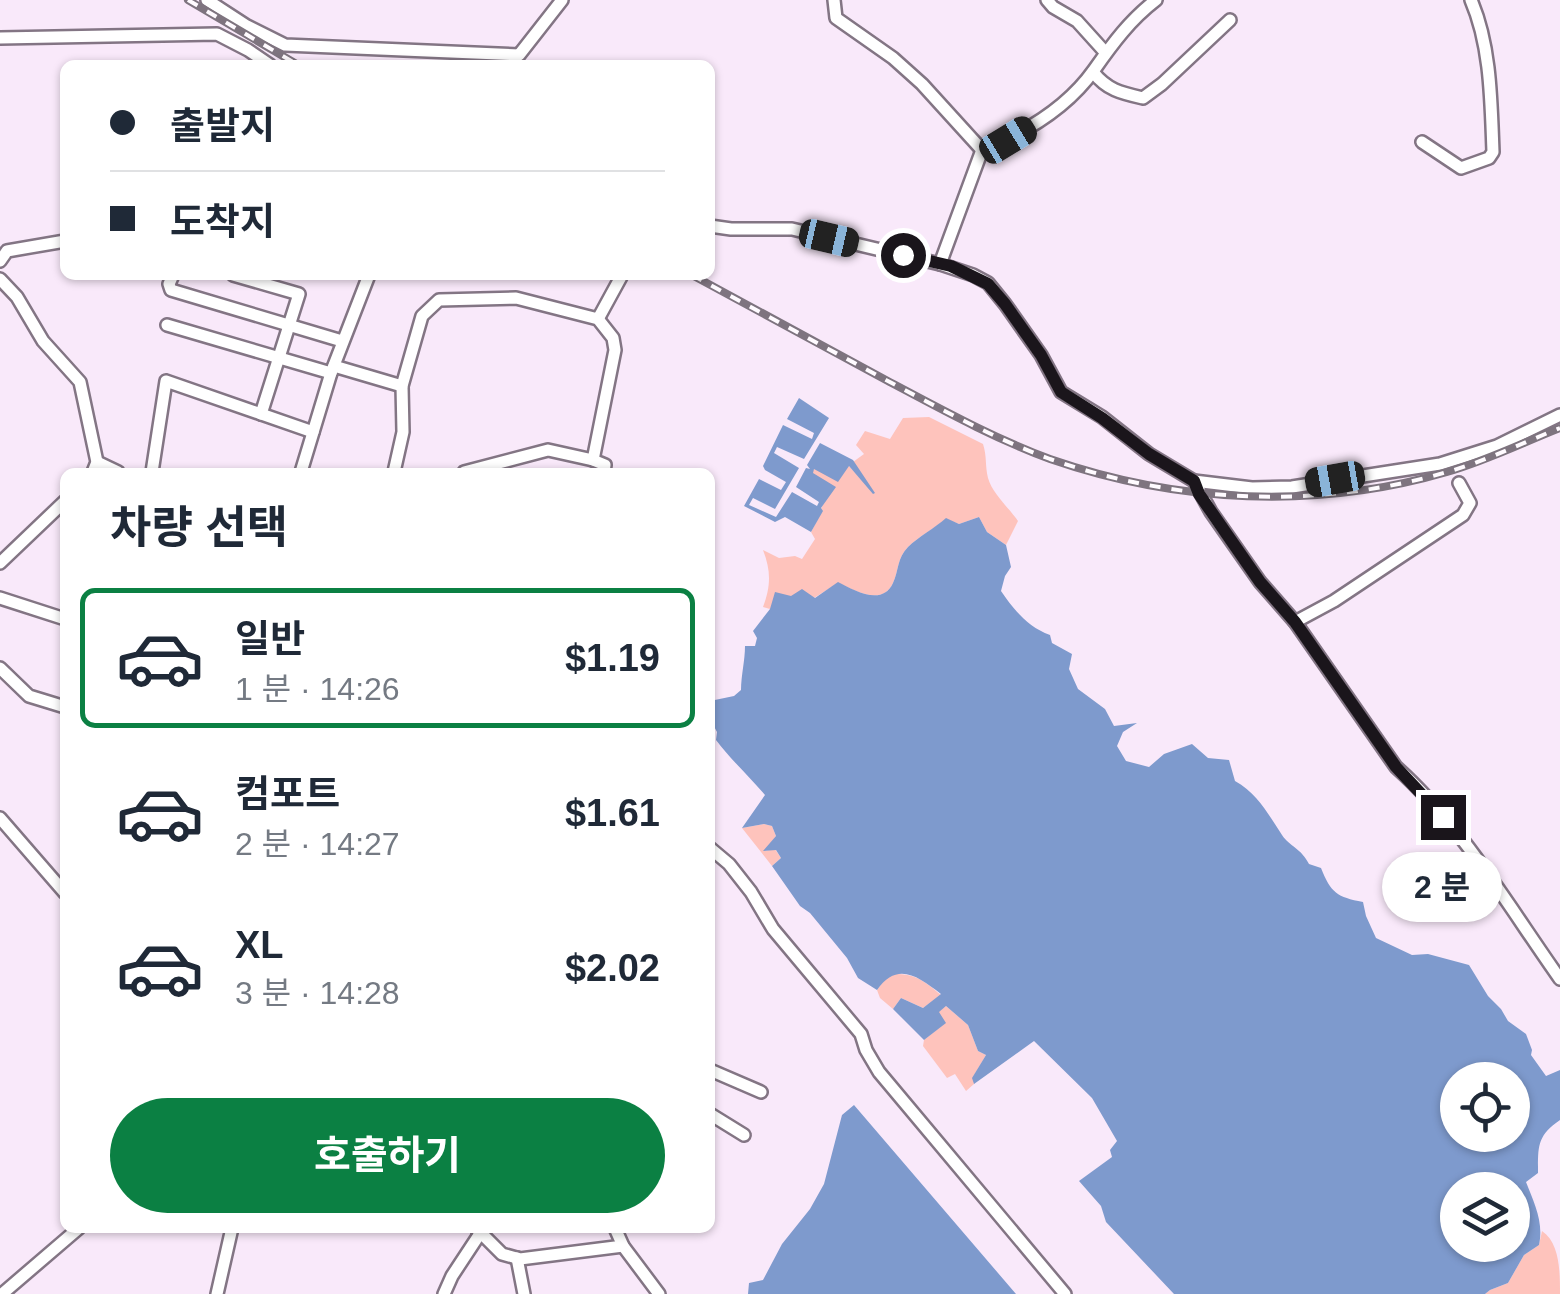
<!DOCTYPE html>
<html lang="ko">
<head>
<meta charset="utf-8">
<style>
	:root { --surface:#fff; --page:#f6f6f7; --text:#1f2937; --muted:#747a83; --line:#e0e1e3; --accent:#0b8043 }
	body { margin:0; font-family:Arial,"Noto Sans KR",sans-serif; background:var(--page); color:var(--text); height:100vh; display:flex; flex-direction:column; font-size:38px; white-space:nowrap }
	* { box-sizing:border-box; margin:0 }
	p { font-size:32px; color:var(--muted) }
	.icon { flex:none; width:55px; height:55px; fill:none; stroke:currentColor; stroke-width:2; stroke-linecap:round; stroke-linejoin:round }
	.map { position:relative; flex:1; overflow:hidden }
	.details { position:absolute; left:60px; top:468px; width:655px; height:765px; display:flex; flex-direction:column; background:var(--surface); border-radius:15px; box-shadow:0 2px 8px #0004 }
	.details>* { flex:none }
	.hud { position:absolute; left:60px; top:60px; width:655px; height:220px; border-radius:15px; box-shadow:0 2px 8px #0004; display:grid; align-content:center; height:220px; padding:0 50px; background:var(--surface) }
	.tools { position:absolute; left:1440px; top:1062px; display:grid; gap:20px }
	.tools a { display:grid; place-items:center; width:90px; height:90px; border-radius:50%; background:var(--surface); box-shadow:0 2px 8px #0004; font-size:50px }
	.end { position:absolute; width:45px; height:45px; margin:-22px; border:12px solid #1a151b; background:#fff; box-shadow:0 0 0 5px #fff }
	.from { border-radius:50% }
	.bubble { position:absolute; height:70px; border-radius:35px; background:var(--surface); box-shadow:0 2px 8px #0004; font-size:32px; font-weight:700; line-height:70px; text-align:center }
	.car { position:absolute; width:30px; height:60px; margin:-30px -15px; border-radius:12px; box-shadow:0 0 8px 2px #0007; background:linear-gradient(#222 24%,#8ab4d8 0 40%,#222 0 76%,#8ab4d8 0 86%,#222 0) }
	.hud b { display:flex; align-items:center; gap:35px; height:95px; font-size:38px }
	.hud b+b { border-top:2px solid var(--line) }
	.hud i { width:25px; height:25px; background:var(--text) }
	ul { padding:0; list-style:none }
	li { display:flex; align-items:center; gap:30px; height:140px; margin:0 20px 15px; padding:0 30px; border:5px solid transparent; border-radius:15px }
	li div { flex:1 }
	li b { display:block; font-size:38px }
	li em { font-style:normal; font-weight:700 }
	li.on { border-color:var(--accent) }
	li>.icon { width:90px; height:90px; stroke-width:1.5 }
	h2 { padding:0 50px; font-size:45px; line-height:120px }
	.action { display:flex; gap:20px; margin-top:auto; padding:20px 50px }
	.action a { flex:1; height:115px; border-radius:60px; background:var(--accent); color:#fff; font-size:40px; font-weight:700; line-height:115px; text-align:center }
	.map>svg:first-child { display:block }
</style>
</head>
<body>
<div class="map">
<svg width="1560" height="1294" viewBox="0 0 1560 1294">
	<rect width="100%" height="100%" fill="#f9e9fa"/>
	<g fill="#fec3bc">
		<path d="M929 417 983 444C987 456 985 466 988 478 992 493 1009 508 1018 521L1006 545 987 532 979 517 959 524 946 519C935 528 918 537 908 547 897 558 899 570 893 583 882 607 854 590 838 583L814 598 770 609 763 607C771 585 771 571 763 550L779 558 795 556 802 559 815 539 811 532 822 511 821 509 823 504 812 472 814 469 848 465 874 493 853 462 864 454 856 445 865 431 890 439 903 418Z"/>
		<path d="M764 824 772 826 776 836 765 851 775 849 781 858 772 866 742 828Z"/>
		<path d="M894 974C917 974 924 981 941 995L923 1008 901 998 893 1009 880 998 877 990 885 979Z"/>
		<path d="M946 1006 968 1025 978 1051 986 1055 973 1077 974 1084 966 1091 955 1074 947 1078 923 1046 924 1040 945 1023 938 1012Z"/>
		<path d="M1542 1231C1560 1243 1560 1272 1560 1294H1485L1490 1290 1508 1283 1524 1255 1539 1245Z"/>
	</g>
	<g fill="#7e9acd" fill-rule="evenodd">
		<path d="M799 398 829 418 804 459 777 447 774 453 799 468 775 509 753 498 749 505 776 517 792 492 817 506 819 502 796 487 806 468 810 469 807 465 820 443 853 460 875 493 873 494 849 466 838 482 814 469 813 473 836 487 821 508 823 511 811 532 785 517 775 522 744 506 759 479 781 490 786 482 765 470 763 466 783 425 812 439 814 433 787 419Z"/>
		<path d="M979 517 987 532 1006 545 1011 567 1005 576 1001 591C1014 610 1028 627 1050 635L1052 643 1072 654 1069 669 1078 689 1105 709 1114 726 1137 723 1123 732 1117 746 1126 761 1149 767 1164 754 1192 744 1208 758 1229 760 1235 781C1258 794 1268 814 1282 835 1290 847 1301 848 1309 864L1321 868C1331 893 1337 897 1363 902L1366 916 1376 938 1412 955 1428 954 1469 965 1488 996 1501 1009 1508 1021 1526 1034 1532 1050 1531 1055 1546 1076 1560 1070V1120C1537 1136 1538 1146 1538 1173L1526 1182C1534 1203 1544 1222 1539 1245L1524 1255 1508 1283 1490 1290 1485 1294H1174L1106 1222 1101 1206 1079 1181 1112 1157 1110 1150 1117 1141 1092 1098 1034 1041 974 1084 972 1078 986 1055 978 1051 968 1025 946 1006 939 1012 946 1023 924 1040 893 1009 901 998 923 1008 941 994C918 976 897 961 877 990L858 978 847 958 810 913 800 906 772 866 781 858 776 850 763 851 776 836 772 826 764 824 742 828 765 795C749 776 731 760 716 740L717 732 710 719V701L734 696 741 690C741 675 745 661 745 646H755L757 638 753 631 770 609 775 592 791 596 802 589 815 598 838 582C854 590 882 607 893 583 899 570 897 558 908 547 918 537 935 528 946 518L959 524ZM1458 1080H1512V1135H1458ZM1458 1190H1512V1245H1458Z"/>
		<path d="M854 1105 1016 1294H748L749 1283 763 1280 782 1244 810 1209 824 1184 842 1115Z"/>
	</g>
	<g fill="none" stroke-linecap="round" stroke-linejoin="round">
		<defs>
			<g id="minor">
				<path d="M207 0 247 26 285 45 519 55 562 0"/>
				<path d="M834 0 836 18 893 58 922 84 982 150"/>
				<path d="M1047 0 1053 7 1077 21 1105 52"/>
				<path d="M0 38 217 34 248 50 270 65"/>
				<path d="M1093 72C1107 90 1121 93 1143 98L1162 84 1230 20"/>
				<path d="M1422 142 1461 168 1489 158 1493 152C1491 102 1491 46 1471 0"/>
				<path d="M710 226 731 229H792L940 264 973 275 988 283 1005 304 1041 355 1061 392 1102 417 1149 454 1194 481 1252 488 1292 487 1440 464 1497 446 1560 415"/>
				<path d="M0 261 7 251 65 241"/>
				<path d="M940 264 982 150C1025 133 1067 108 1094 70 1113 43 1130 20 1156 0"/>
				<path d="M173 275 169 284 171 290 342 341"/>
				<path d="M233 275 299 294 261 414"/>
				<path d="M0 279 17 297 43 341 80 382 97 462 93 472"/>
				<path d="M598 319 622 275"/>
				<path d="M167 325 331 373"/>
				<path d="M334 366 402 386"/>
				<path d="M97 462 118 472"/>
				<path d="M152 472 166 381 313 432"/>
				<path d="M301 472 331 373 369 275"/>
				<path d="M394 472 403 432 402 386 422 316 439 300 516 298 598 319 613 338 615 350 593 460 605 465 604 472"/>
				<path d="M464 472 548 450 593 460"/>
				<path d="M1194 481 1211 512 1260 582 1295 622 1396 767C1462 826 1509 907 1560 979"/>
				<path d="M0 563 65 501"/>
				<path d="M0 598 65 619"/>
				<path d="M1295 622 1334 601 1463 515 1470 503 1459 483"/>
				<path d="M0 668 29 696 65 707"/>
				<path d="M0 818 65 893"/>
				<path d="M710 848 729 864 751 892 773 929 861 1034 866 1050 879 1072 1065 1294"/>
				<path d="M710 1070 761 1092"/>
				<path d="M710 1114 744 1135"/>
				<path d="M476 1228 502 1254 520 1259 623 1246"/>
				<path d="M615 1228 623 1246 659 1294"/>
				<path d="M517 1258 524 1294"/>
				<path d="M2 1294 79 1228"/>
				<path d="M217 1294 232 1228"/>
				<path d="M444 1294 452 1276 481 1232"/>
			</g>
		</defs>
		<use href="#minor" stroke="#837584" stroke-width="16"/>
		<use href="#minor" stroke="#fff" stroke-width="11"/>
		<defs>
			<g id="rail">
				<path d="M188 0 298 65"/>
				<path d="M692 275C756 310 821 345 886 380 939 408 993 438 1050 459 1177 503 1317 510 1447 472 1486 461 1522 443 1560 428"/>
			</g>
		</defs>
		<use href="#rail" stroke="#7e747f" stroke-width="8"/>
		<use href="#rail" stroke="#fffbff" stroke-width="4" stroke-dasharray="11" stroke-linecap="butt"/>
	</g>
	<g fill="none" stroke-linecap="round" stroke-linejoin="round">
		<path stroke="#1a151b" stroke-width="12" d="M903 255 951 266 988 284 1005 304 1041 355 1061 392 1102 418 1149 454 1194 481 1199 494 1228 536 1260 582 1295 622 1396 767 1443 817"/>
	</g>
</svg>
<div class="tools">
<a><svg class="icon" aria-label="locate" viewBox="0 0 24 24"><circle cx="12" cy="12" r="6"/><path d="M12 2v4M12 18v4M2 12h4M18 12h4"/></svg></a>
<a><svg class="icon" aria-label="layers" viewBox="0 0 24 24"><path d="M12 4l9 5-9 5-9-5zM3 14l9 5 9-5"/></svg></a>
</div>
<i class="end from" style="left:903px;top:255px"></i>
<i class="end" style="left:1443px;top:817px"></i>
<div class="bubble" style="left:1382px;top:852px;width:120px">2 분</div>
<i class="car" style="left:1008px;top:140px;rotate:59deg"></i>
<i class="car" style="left:829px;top:238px;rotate:103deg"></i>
<i class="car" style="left:1335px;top:479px;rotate:260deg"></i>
<div class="hud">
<b><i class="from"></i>출발지</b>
<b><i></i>도착지</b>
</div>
<section class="details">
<h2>차량 선택</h2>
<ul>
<li class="on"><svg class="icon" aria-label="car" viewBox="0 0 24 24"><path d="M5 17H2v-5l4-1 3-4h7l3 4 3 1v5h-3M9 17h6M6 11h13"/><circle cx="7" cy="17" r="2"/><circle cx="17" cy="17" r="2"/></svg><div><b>일반</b><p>1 분 · 14:26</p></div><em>$1.19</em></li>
<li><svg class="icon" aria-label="car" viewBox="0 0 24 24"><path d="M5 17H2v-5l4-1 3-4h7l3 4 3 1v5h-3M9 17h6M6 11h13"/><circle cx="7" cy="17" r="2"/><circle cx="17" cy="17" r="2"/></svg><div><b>컴포트</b><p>2 분 · 14:27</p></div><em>$1.61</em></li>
<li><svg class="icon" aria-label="car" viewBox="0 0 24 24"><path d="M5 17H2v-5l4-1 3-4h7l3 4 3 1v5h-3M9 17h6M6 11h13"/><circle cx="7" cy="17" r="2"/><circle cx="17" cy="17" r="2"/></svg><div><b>XL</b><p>3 분 · 14:28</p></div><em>$2.02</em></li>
</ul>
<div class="action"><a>호출하기</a></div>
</section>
</div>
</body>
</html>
